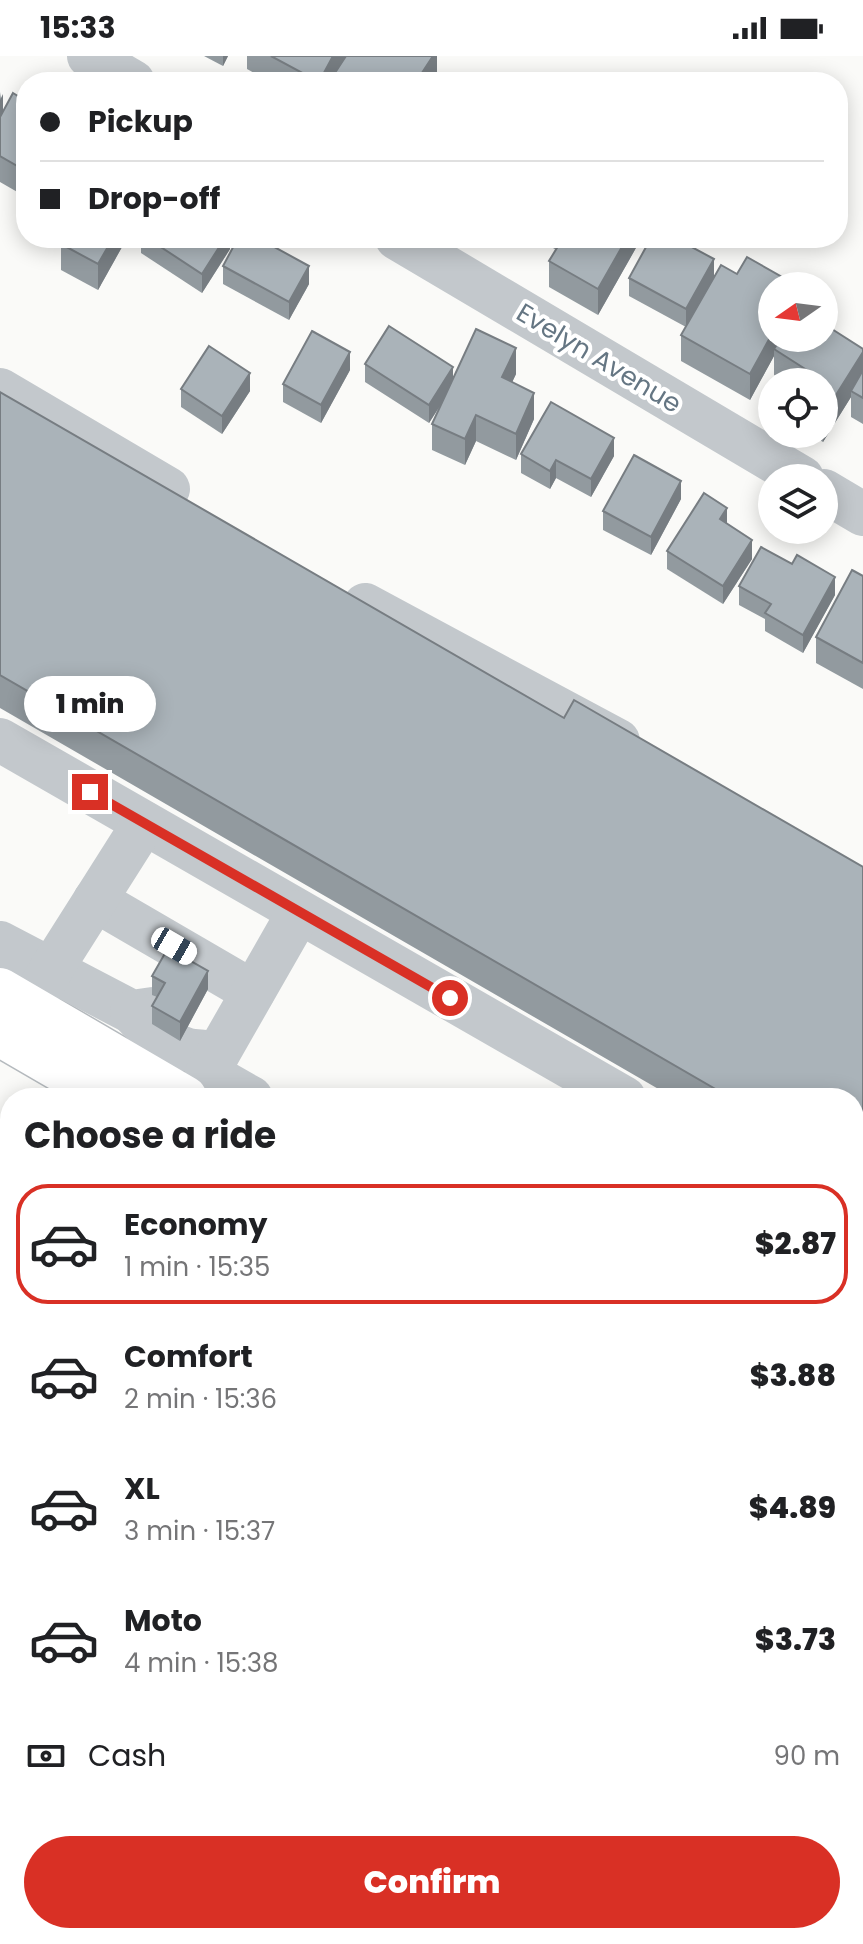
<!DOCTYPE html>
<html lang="en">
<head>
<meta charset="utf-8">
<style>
	:root { --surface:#fff; --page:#f6f6f6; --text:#202124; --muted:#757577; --line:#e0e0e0; --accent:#d93025 }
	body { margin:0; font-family:Poppins,sans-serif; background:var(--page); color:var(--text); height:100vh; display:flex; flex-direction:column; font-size:30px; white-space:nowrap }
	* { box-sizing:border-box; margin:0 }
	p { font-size:26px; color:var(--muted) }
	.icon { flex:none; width:44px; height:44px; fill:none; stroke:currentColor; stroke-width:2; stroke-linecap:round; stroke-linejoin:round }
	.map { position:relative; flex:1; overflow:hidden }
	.side { position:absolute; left:0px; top:1032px; width:864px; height:856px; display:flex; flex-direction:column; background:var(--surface); border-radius:32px 32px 0 0; box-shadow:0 4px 20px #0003 }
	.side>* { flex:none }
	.banner { position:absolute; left:16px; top:16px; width:832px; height:176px; border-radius:32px; box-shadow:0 4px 20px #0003; display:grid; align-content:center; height:176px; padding:0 24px; background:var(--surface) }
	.needle { width:52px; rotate:256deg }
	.fabs { position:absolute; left:758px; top:216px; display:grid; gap:16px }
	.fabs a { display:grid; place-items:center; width:80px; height:80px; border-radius:50%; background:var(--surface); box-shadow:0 4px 20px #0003; font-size:40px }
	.end { position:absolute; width:36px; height:36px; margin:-18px; border:10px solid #d93025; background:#fff; box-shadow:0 0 0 4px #fff }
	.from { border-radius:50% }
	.bubble { position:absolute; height:56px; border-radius:28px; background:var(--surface); box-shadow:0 4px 20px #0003; font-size:26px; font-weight:800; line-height:56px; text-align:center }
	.car { position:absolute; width:24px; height:48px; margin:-24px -12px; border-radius:10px; box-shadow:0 0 6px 2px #0007; background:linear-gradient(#fff 24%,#345 0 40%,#fff 0 76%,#345 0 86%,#fff 0) }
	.banner b { display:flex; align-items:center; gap:28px; height:76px; font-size:30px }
	.banner b+b { border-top:2px solid var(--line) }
	.banner i { width:20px; height:20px; background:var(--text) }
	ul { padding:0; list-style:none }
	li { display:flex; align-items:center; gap:24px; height:120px; margin:0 16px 12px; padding:0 8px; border:4px solid transparent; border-radius:32px }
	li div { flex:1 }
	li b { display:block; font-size:30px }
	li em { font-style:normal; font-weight:800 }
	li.selected { border-color:var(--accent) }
	li>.icon { width:72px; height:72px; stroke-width:1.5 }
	h2 { padding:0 24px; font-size:36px; line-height:96px }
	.pay { display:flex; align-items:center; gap:20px; height:88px; padding:0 24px; font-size:30px }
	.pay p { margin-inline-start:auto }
	.cta { display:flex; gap:16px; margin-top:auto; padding:16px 24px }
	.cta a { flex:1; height:92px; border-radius:48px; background:var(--accent); color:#fff; font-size:32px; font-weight:800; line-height:92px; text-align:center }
	.status { display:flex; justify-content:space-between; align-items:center; height:56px; padding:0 40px; background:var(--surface); direction:ltr }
	.status svg { height:22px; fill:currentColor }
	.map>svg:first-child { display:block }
</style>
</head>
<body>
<div class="status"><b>15:33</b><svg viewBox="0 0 49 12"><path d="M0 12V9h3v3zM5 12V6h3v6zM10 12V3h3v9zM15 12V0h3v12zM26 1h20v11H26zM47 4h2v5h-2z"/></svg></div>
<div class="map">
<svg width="863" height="1888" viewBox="0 0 863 1888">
	<rect width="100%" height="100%" fill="#fafaf8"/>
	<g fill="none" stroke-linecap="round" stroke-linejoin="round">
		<defs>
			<g id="major">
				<path d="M0 934 185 1042"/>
				<path d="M0 978 110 1042"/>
				<path d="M854 1431 863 1436"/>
				<path d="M854 1478 863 1484"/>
			</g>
		</defs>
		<use href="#major" stroke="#b5babe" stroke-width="47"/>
		<g stroke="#c3c8cc" stroke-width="44">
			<path d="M89 0 133 26"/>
			<path d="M397 182 802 422"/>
			<path d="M0 334 168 433"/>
			<path d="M824 435 863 458"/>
			<path d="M365 549 618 685"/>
			<path d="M0 684 624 1042"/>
			<path d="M95 844 253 936"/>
			<path d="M0 887 132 956 153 953 159 955"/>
			<path d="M28 950 144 767"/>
			<path d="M132 956C148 974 162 985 185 993 196 997 207 994 217 999"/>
			<path d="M251 1042 207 1017 299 856"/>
			<path d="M854 1173 863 1179"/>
			<path d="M854 1232 863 1216"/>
			<path d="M854 1389 863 1394"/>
			<path d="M0 1396 10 1402"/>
			<path d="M0 1753 10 1759"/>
			<path d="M212 1878 229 1888"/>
			<path d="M825 1878 842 1888"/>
		</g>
		<use href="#major" stroke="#fff" stroke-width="44"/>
	</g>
	<g fill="#929a9f">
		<path d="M204 0H228L223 10Z"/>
		<path d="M247 0H437V20L433 26H271L247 13Z"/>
		<path d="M0 36 3 55 26 45V141L0 126Z"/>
		<path d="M64 182H127L98 234 61 214V188Z"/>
		<path d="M141 182H230V193L202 237 141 197Z"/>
		<path d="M547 182H641V183L598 259 549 231V205L556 194 547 188Z"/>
		<path d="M223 210 309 228 289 264 223 228Z"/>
		<path d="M629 222H714L772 282 863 293V368L851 361V341L823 386 810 378H824V326H786L774 319V300L750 344 681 305V279L686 271 629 240Z"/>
		<path d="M365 308 453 322 516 318 512 326 534 363 516 404 476 385 465 409 432 394V368L442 347 429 367 365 326Z"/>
		<path d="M350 314 321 367 283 346V328Z"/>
		<path d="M181 333 250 335 222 378 181 351Z"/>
		<path d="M0 336 564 662 863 811V1151L854 1146V1042H674L0 652Z"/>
		<path d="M521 398 614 400 591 441 556 422 550 433 521 417Z"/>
		<path d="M681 443 651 499 603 474V455Z"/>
		<path d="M727 468 752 503 723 548 667 513V495Z"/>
		<path d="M863 520V633L816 607V581Z"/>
		<path d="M739 530 835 539 803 597 765 575V563L739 549Z"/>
		<path d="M152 920 208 933 180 985 152 968V950L157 941 152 939Z"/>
		<path d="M10 1281V1327L2 1322V1295Z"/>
		<path d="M854 1728 863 1733V1820L854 1815Z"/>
		<rect x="482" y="1878" width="111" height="10"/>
		<path d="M620 1878H719V1888H685L677 1884 675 1888H637Z"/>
	</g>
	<g fill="#777d82">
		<path d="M223 0H228L223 10Z"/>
		<path d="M333 0H348L333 26H319Z"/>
		<path d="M433 0H437V20L433 26H416Z"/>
		<path d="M3 38V64L0 70V44Z"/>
		<path d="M113 182H127L98 234V208Z"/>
		<path d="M225 182H230V193L202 237V218Z"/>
		<path d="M627 182 641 183 598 259V233Z"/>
		<path d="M714 203V222L686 272V253Z"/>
		<path d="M309 210V228L289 264V246Z"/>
		<path d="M772 278V282H784L774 293V300L750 344V318Z"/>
		<path d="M516 292V318L502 348V321Z"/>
		<path d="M350 296V314L321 367V349Z"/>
		<path d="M863 296V322L851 335V341L823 386 824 358Z"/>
		<path d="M453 311V329L429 367V349Z"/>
		<path d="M250 317V335L222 378V360Z"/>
		<path d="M534 337V363L516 404V378Z"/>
		<path d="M476 359V385L465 409V383Z"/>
		<path d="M614 382V400L591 441V423Z"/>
		<path d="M556 404V422L550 433V415Z"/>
		<path d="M681 425V443L651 499V481Z"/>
		<path d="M727 452V470L720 463Z"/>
		<path d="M752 484V503L723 548V530Z"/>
		<path d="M835 521V539L803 597V579Z"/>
		<path d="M208 915V933L180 985V966Z"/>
		<path d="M10 1239V1265L0 1283V1257Z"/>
		<path d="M10 1482V1500L0 1517V1498Z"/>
		<path d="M585 1878H593V1888H579Z"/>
		<path d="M653 1878H658L657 1888H653Z"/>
		<path d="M671 1878H677V1884L675 1888H671Z"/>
		<path d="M714 1878H719V1888H709Z"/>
	</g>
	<g fill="#aab3b9" stroke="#777d82" stroke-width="2">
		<path d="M271 0H333L319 26Z"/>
		<path d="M346 0H433L416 26H412L406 23 404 26H329Z"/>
		<path d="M13 37 26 45V115L0 100V61Z"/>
		<path d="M64 182H113L98 208 61 188Z"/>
		<path d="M147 182H225L202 218Z"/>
		<path d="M238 182H258L309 210 289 246 223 210Z"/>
		<path d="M563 182H627L598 233 549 205Z"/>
		<path d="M651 182H675L714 203 686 253 629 222Z"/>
		<path d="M747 201 798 230H772V278L750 318 681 279 721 209 737 218Z"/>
		<path d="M824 268 863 293V296L824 358V326H808L813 318 774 293 781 282H824Z"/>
		<path d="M389 270 453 311 429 349 365 308Z"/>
		<path d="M476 273 516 292 502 321 534 337 516 378 476 359 465 383 432 368Z"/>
		<path d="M312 275 350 296 321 349 283 328Z"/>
		<path d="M209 290 250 317 222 360 181 333Z"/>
		<path d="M863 314V342L851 335Z"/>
		<path d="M0 336 564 662 574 644 863 811V1119L854 1113V1042H731L0 619Z"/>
		<path d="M551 346 614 382 591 423 556 404 550 415 521 398Z"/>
		<path d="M634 399 681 425 651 481 603 455Z"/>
		<path d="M704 437 727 452 720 463 752 484 723 530 667 495Z"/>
		<path d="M761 491 792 508 797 499 835 521 803 579 765 557 771 548 739 530Z"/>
		<path d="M852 514 863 520V607L816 581Z"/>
		<path d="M168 892 208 915 180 966 152 950 165 927 152 920Z"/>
		<path d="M0 1207 10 1213V1239L0 1257Z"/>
		<path d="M10 1281V1300L2 1295Z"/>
		<path d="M0 1446 10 1452V1482L0 1498Z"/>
		<path d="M854 1728 863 1733V1794L854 1789Z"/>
		<path d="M0 1855 10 1861V1878H40L54 1886 53 1888H0Z"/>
		<path d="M507 1878H585L579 1888H525Z"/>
		<path d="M690 1878H714L709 1888H685Z"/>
	</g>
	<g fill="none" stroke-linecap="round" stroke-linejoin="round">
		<path stroke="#d93025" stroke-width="10" d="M90 736 450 942"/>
	</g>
	<g text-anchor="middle" stroke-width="8" stroke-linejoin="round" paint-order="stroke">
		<g font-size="26" fill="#657683" stroke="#fff">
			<text transform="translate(599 302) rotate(31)" y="9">Evelyn Avenue</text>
		</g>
	</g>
</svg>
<div class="fabs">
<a><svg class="needle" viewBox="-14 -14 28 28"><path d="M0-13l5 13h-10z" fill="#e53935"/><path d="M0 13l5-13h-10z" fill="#757577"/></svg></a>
<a><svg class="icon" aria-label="locate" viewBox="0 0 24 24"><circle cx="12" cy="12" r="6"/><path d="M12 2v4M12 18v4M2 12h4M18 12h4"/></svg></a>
<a><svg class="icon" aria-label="layers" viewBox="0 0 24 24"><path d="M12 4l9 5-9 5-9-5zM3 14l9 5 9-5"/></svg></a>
</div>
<i class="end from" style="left:450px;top:942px"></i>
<i class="end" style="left:90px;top:736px"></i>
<div class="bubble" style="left:24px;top:620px;width:132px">1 min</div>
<i class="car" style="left:174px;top:890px;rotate:120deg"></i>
<div class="banner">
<b><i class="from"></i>Pickup</b>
<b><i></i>Drop-off</b>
</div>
<section class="side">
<h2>Choose a ride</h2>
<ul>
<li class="selected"><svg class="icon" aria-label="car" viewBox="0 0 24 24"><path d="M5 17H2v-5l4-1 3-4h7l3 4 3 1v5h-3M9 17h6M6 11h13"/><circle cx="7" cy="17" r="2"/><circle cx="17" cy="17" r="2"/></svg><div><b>Economy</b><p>1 min · 15:35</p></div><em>$2.87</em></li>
<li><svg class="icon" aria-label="car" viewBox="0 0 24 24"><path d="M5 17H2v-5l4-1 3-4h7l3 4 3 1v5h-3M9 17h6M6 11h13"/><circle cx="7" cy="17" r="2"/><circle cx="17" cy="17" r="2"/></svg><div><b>Comfort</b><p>2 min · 15:36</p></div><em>$3.88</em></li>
<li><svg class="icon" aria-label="car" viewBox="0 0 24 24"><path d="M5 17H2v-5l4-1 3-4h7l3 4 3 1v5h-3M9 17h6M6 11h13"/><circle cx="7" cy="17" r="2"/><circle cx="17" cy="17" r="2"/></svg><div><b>XL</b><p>3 min · 15:37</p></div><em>$4.89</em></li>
<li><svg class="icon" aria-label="car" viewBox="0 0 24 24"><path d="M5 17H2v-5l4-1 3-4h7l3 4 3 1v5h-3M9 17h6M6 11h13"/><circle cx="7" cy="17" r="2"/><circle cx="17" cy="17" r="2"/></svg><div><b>Moto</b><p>4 min · 15:38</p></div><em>$3.73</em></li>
</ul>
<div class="pay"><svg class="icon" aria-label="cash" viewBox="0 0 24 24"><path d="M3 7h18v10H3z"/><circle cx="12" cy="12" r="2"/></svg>Cash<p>90 m</p></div>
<div class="cta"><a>Confirm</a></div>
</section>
</div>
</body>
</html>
